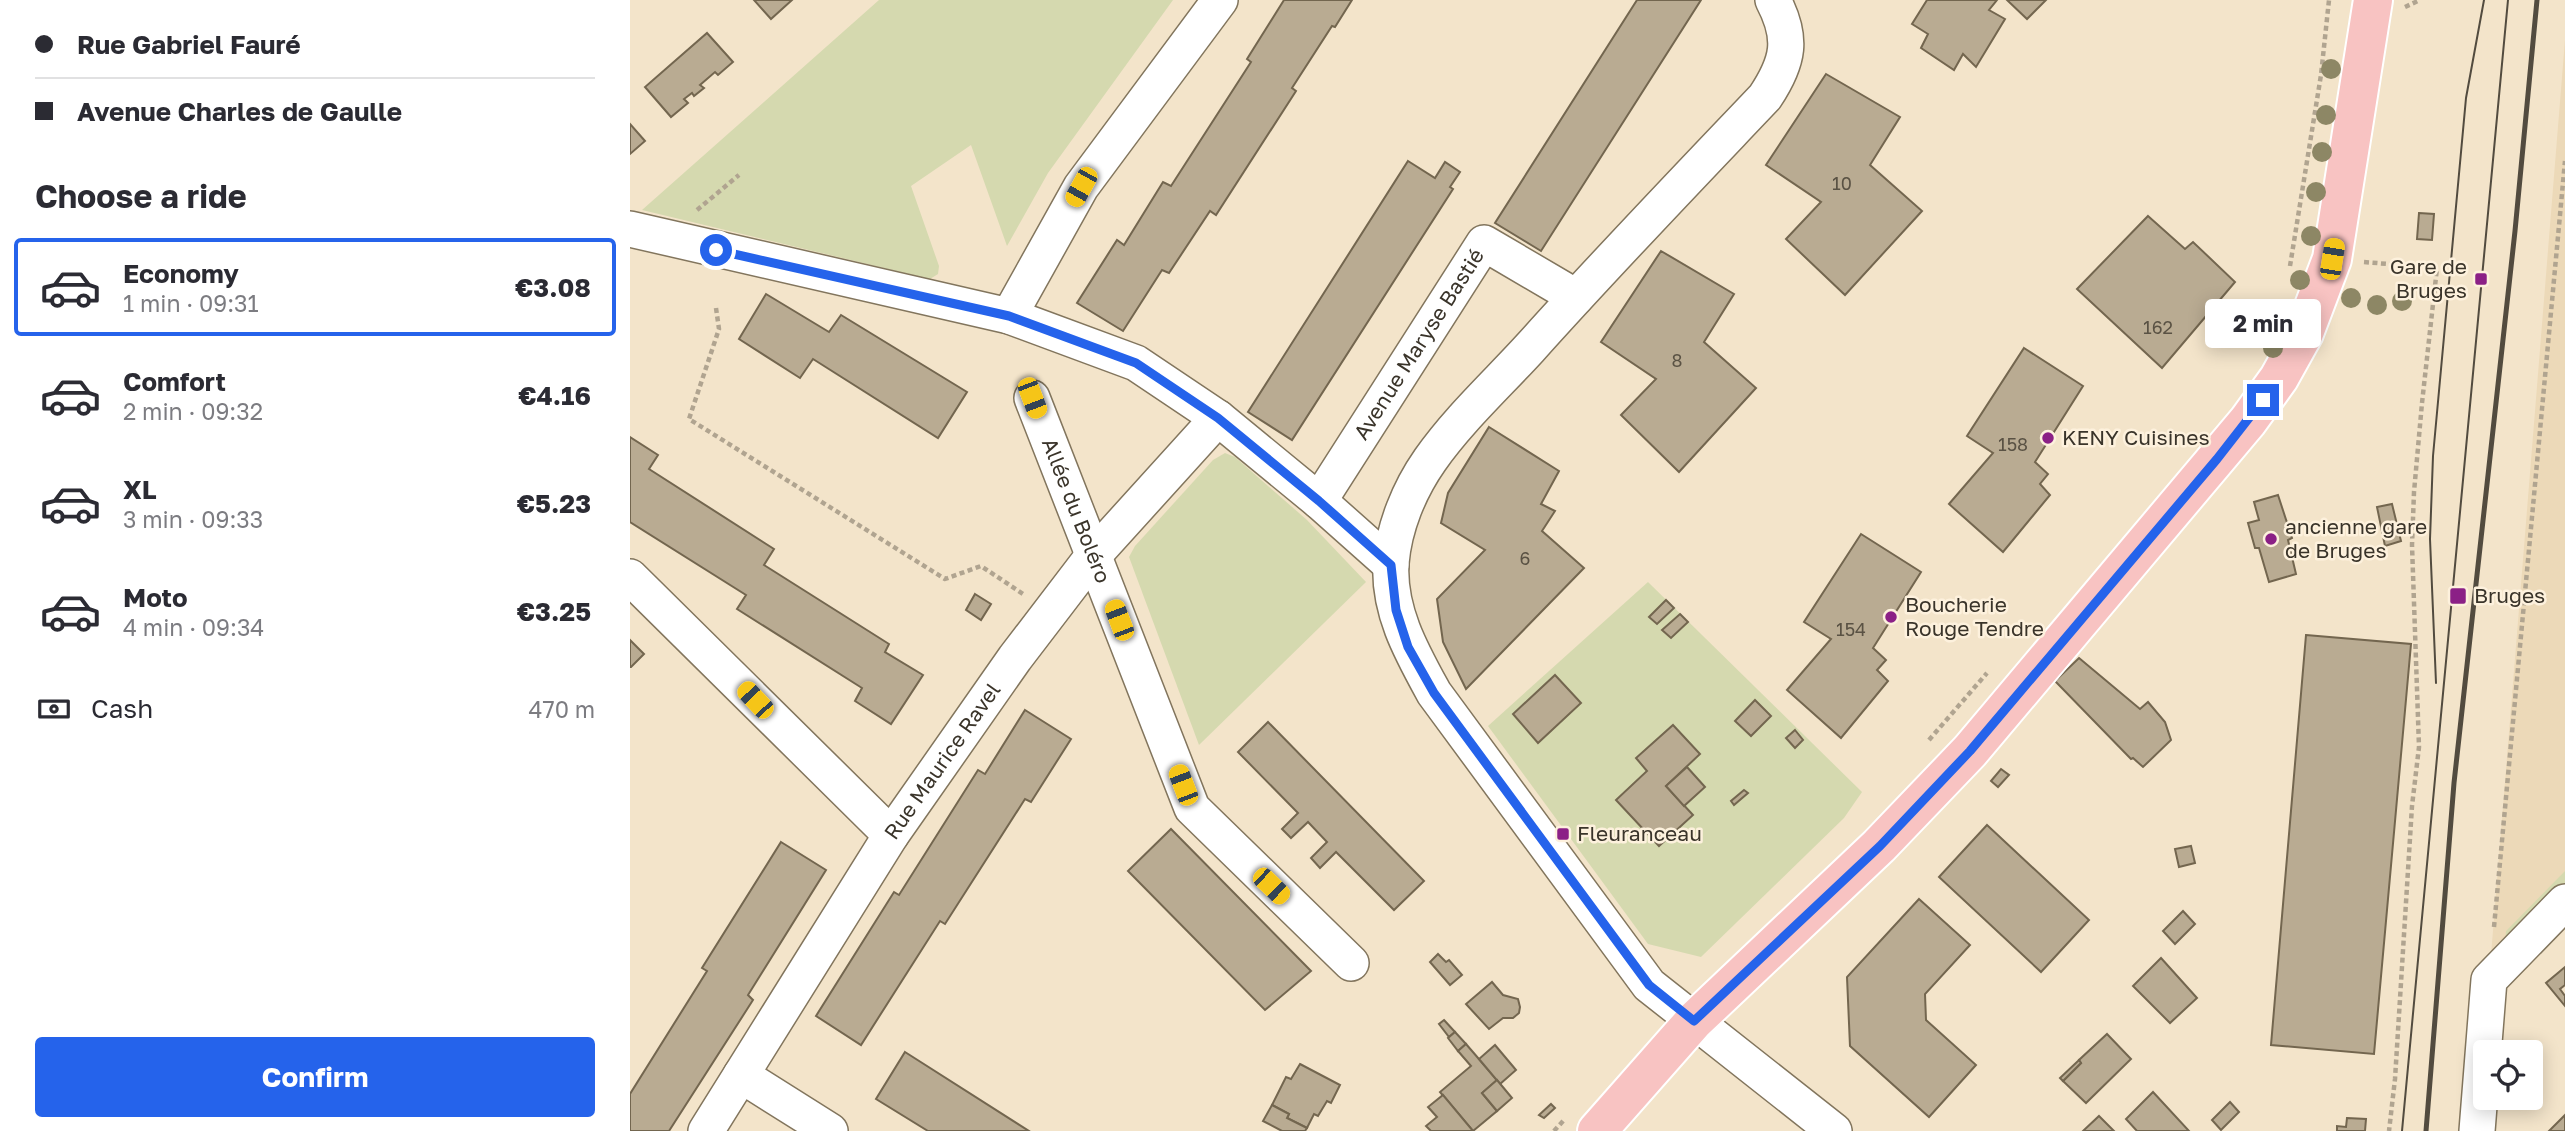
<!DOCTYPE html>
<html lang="en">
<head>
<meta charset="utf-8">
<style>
	:root { --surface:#fff; --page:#f7f7f7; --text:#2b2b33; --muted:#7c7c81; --line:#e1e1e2; --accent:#2563eb }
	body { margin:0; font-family:"Golos Text",sans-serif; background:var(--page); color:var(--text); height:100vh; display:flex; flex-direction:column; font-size:26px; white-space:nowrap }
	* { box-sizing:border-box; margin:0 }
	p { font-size:23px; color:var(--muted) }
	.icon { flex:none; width:38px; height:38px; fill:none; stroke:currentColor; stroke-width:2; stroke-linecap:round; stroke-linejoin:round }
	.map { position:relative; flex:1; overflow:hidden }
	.panel { display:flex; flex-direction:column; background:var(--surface); width:630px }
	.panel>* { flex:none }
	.guide { display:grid; align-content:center; height:154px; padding:0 35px; background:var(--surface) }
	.controls { position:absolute; left:1843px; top:1040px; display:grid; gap:14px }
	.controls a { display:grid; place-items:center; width:70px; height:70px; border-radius:7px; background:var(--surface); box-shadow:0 4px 18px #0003; font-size:35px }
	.end { position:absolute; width:32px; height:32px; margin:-16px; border:9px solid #2563eb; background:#fff; box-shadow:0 0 0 4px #fff }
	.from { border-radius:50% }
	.bubble { position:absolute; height:49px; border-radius:7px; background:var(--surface); box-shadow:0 4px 18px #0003; font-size:23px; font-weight:700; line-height:49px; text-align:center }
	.car { position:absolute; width:21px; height:42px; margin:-21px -10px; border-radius:9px; box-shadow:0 0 5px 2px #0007; background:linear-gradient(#f5c518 24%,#345 0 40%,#f5c518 0 76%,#345 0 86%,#f5c518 0) }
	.guide b { display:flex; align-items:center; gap:24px; height:66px; font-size:26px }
	.guide b+b { border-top:2px solid var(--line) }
	.guide i { width:18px; height:18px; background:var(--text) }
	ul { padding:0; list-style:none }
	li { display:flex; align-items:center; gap:21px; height:98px; margin:0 14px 10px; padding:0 21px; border:4px solid transparent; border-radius:7px }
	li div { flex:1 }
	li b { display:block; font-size:26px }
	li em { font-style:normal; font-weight:700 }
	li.active { border-color:var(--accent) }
	li>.icon { width:63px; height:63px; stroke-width:1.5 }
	h2 { padding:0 35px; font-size:32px; line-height:84px }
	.pay { display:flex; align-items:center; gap:18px; height:77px; padding:0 35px; font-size:26px }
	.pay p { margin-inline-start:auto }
	.action { display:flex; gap:14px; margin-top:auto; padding:14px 35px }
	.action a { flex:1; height:80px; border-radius:7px; background:var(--accent); color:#fff; font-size:28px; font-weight:700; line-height:80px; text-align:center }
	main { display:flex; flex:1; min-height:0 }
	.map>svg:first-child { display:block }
</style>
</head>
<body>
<main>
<section class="panel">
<div class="guide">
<b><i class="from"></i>Rue Gabriel Fauré</b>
<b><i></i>Avenue Charles de Gaulle</b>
</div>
<h2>Choose a ride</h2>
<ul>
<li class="active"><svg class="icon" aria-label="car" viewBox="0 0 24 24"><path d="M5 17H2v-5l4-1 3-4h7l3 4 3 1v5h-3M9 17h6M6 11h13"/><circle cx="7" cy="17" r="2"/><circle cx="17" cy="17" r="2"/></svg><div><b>Economy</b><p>1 min · 09:31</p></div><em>€3.08</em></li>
<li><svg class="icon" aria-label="car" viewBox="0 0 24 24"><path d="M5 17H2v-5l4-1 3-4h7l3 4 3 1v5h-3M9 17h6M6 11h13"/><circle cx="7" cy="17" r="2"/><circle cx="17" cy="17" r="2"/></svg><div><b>Comfort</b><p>2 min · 09:32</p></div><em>€4.16</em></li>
<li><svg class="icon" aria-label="car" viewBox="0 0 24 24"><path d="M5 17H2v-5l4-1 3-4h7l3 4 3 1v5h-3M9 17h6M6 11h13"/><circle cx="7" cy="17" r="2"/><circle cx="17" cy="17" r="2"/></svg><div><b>XL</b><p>3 min · 09:33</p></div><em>€5.23</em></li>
<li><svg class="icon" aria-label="car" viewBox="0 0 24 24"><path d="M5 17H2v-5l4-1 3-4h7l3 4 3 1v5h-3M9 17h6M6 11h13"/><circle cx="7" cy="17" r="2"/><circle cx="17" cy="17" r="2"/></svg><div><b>Moto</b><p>4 min · 09:34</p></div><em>€3.25</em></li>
</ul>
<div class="pay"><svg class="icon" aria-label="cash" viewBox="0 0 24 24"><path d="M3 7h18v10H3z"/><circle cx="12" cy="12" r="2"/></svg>Cash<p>470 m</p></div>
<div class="action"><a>Confirm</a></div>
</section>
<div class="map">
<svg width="1935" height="1131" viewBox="0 0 1935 1131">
	<rect width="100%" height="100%" fill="#f3e4ca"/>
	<path fill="#ecd9b8" d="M1935 40V902L1859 980Z"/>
	<g fill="#d5d9af">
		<path d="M249 0H543L418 173 377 246 341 145 281 186 309 266 308 274 300 279 12 210Z"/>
		<path d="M595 453 605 457 677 520 736 582 569 745 499 557 505 546 583 460Z"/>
		<path d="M1018 582 1232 792 1214 818 1071 957 1018 944 858 726Z"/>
		<path d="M1935 871V903L1873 965 1876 931Z"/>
	</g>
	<g fill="#b9ab92" stroke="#73664f" stroke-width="2">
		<path d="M124 0H162L141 19Z"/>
		<path d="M654 0H722L705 27 702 26 662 88 666 91 586 215 580 211 539 273 532 270 493 331 447 303 487 240 494 245 533 182 541 186 621 62 617 59Z"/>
		<path d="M1007 0H1071L911 251 865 223Z"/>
		<path d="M1297 0H1367L1359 10 1375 19 1346 67 1333 54 1324 70 1291 48 1298 34 1282 24Z"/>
		<path d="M1377 0H1416L1397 19Z"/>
		<path d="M77 33 103 62 88 75 85 72 70 85 74 88 64 96 62 93 54 99 58 103 41 117 15 87Z"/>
		<path d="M1196 74 1270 117 1240 165 1292 211 1215 295 1156 239 1191 202 1136 165Z"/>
		<path d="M0 124 15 141 0 154Z"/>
		<path d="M778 161 805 178 815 162 830 172 820 187 823 189 662 440 618 412Z"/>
		<path d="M1789 213 1804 214 1802 240 1787 239Z"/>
		<path d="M1518 216 1555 249 1563 242 1605 282 1532 368 1447 289Z"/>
		<path d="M1031 251 1104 294 1074 342 1126 388 1049 472 991 415 1026 379 971 342Z"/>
		<path d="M136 294 199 332 211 315 337 392 308 438 183 359 170 378 109 339Z"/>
		<path d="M1394 348 1453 386 1405 462 1418 474 1410 484 1420 495 1373 552 1319 504 1363 453 1337 436Z"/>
		<path d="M859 427 929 471 911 504 925 511 912 531 954 568 836 689 813 642 807 599 855 550 811 523 818 493Z"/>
		<path d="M0 437 28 455 19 469 144 549 134 565 259 644 255 652 293 675 261 724 225 701 232 688 107 609 116 595 0 522Z"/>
		<path d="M1648 495 1662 538 1658 540 1666 574 1639 582 1629 548H1625L1618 523 1629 520 1624 502Z"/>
		<path d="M1762 504 1771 541 1755 546 1747 507Z"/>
		<path d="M1231 534 1291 572 1243 648 1256 660 1247 670 1258 681 1211 738 1157 690 1201 639 1174 622Z"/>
		<path d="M345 594 361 604 351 620 336 610Z"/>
		<path d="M1036 600 1044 608 1027 624 1019 617Z"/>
		<path d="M1050 614 1058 622 1041 638 1032 630Z"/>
		<path d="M1676 635 1781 644 1744 1054 1641 1045Z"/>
		<path d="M0 640 14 654 1 667H0Z"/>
		<path d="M1449 658 1510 709 1518 702 1535 722 1541 740 1513 767 1503 758 1501 759 1425 681Z"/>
		<path d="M925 675 951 703 908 743 883 714Z"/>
		<path d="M1125 700 1141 716 1121 736 1105 721Z"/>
		<path d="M395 710 441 739 401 802 395 799 315 924 310 921 231 1045 186 1016 264 892 269 895 348 770 355 774Z"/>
		<path d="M638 722 794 881 764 910 706 852 690 868 681 858 697 842 678 822 661 838 652 829 668 813 608 752Z"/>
		<path d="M1043 725 1070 754 1036 786 1063 815 1029 846 986 800 1017 771 1006 758Z"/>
		<path d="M1165 730 1173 740 1165 748 1156 738Z"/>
		<path d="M1057 767 1075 787 1054 806 1036 786Z"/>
		<path d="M1371 769 1379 775 1368 787 1361 781Z"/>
		<path d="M1114 790 1118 793 1104 805 1101 801Z"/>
		<path d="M1357 825 1459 920 1411 972 1309 877Z"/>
		<path d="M541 829 681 971 635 1010 498 871Z"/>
		<path d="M151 842 196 870 118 995 123 1000 39 1131H0V1094L77 971 72 968Z"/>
		<path d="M1561 846 1565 863 1549 867 1545 849Z"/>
		<path d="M1289 899 1340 945 1295 994 1296 1020 1346 1065 1299 1117 1220 1046 1217 977Z"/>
		<path d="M1553 911 1565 924 1545 944 1533 931Z"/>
		<path d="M808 954 816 962 819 960 832 975 820 985 800 962Z"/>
		<path d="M1531 958 1567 998 1540 1023 1503 986Z"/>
		<path d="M1935 967V985L1930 989 1935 996V1006L1916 983Z"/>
		<path d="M862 982 873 995 888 999 890 1007 889 1013 883 1018H873L859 1029 836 1004Z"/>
		<path d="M814 1020 825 1032 819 1037 809 1024Z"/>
		<path d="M825 1032 836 1044 828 1051 818 1038Z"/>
		<path d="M1477 1034 1501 1059 1456 1103 1433 1081 1451 1063 1449 1060Z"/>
		<path d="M836 1044 867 1080 852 1093 867 1111 843 1131 810 1092 841 1066 828 1051Z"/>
		<path d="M865 1045 886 1070 870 1084 849 1059Z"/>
		<path d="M275 1052 399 1131H298L246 1099Z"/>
		<path d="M1449 1060 1451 1063 1433 1081 1430 1078Z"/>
		<path d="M670 1064 710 1085 701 1103 697 1101 688 1116 684 1114 677 1128 657 1118 659 1114 642 1105 656 1077 661 1079Z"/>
		<path d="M867 1080 882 1098 867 1111 852 1093Z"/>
		<path d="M1523 1092 1559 1131H1507L1496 1119Z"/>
		<path d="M813 1095 843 1131H801L796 1126 807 1117 798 1107Z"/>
		<path d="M1600 1102 1609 1112 1591 1130 1582 1120Z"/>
		<path d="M921 1104 925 1108 914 1118 909 1115Z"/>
		<path d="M642 1105 659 1114 657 1118 677 1128 675 1131H652L633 1121Z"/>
		<path d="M1935 1115V1131H1919Z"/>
		<path d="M1469 1116 1484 1131H1453Z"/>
		<path d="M1717 1118 1736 1119 1735 1131H1707V1126L1716 1127Z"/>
	</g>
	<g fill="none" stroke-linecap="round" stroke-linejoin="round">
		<defs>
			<g id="minor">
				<path d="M1143 0C1163 38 1159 61 1135 97 1056 180 976 263 899 349 866 385 828 420 800 460 779 490 764 527 761 563 758 611 782 653 804 693L1019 985 1204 1131"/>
				<path d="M0 229 379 316 506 363 588 418 689 501 761 565"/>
				<path d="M379 316 451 187 590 0"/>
				<path id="s1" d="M402 398 562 808 721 963"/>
				<path id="s2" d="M689 501 854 243 946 297"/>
				<path d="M0 577 261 835"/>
				<path d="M111 1075 200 1131"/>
				<path id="s3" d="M76 1131 261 835 385 658 463 556 588 418"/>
				<path d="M1847 1131 1859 980 1935 902"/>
			</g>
			<path id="major" d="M967 1131 1064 1021 1249 846 1340 751 1618 421 1649 378 1674 333 1702 259 1743 0"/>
		</defs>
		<use href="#minor" stroke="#82755d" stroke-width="38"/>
		<use href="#major" stroke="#fff" stroke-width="42"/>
		<g stroke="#b0a490" stroke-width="4.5" stroke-dasharray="5 3.5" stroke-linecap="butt">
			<path d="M1775 7 1790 0"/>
			<path d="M67 210 109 175"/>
			<path d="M1734 262 1807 268 1792 403 1784 492 1782 545 1789 747 1782 806 1765 1079 1759 1131"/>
			<path d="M1660 266 1691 75 1699 0"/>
			<path d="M86 308 89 329 59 419 315 579 351 566 393 594"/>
			<path d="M1299 740 1357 673"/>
			<path d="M1864 927 1935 161"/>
			<path d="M924 1131 934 1120"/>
		</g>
		<use href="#minor" stroke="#fff" stroke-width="35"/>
		<use href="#major" stroke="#f8c3c2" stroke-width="38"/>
		<g stroke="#524b3f" stroke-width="2">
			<path d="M1806 683 1800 539 1803 456 1836 98 1854 0"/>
			<path d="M1772 1131 1878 0"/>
		</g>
		<path stroke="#524b3f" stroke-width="5" d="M1796 1131 1824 783 1885 231 1907 0"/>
	</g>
	<g fill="#8d8765">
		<circle cx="1701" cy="69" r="10"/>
		<circle cx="1696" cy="115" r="10"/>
		<circle cx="1692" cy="152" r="10"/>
		<circle cx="1686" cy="192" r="10"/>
		<circle cx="1681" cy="236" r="10"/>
		<circle cx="1670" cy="280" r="10"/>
		<circle cx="1721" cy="298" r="10"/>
		<circle cx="1772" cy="301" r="10"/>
		<circle cx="1747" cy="305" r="10"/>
		<circle cx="1657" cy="315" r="10"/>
		<circle cx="1643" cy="348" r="10"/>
	</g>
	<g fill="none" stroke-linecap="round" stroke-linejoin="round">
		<path stroke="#2563eb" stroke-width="9" d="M86 250 379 316 506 363 588 418 689 501 761 565 766 610 778 647 804 693 1019 985 1064 1021 1250 846 1340 751 1587 459 1633 400"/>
	</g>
	<g fill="#8b2086" stroke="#fdf1dd" stroke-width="2.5">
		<rect x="1844" y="272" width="14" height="14" rx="3.5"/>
		<circle cx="1418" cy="438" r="7"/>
		<circle cx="1641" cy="539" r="7"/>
		<rect x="1819" y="587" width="18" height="18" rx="3.5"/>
		<circle cx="1261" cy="617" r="7"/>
		<rect x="926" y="827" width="14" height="14" rx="3.5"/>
	</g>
	<g text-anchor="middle" stroke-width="5" stroke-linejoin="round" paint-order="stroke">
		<g font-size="18" fill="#5a5244">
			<text x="1212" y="190">10</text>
			<text x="1528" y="334">162</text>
			<text x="1047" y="367">8</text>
			<text x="1383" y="451">158</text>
			<text x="895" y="565">6</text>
			<text x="1221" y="636">154</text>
		</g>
		<g font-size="21" fill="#3a342a" stroke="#fdf1dd" text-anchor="start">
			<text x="1837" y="274" text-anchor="end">Gare de<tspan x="1837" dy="24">Bruges</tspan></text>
			<text x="1432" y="445">KENY Cuisines</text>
			<text x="1655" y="534">ancienne gare<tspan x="1655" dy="24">de Bruges</tspan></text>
			<text x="1844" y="603">Bruges</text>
			<text x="1275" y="612">Boucherie<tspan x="1275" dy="24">Rouge Tendre</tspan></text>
			<text x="947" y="841">Fleuranceau</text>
		</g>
		<g font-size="21" fill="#3a342a" stroke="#fdf1dd">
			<text dy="7" stroke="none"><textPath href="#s2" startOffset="186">Avenue Maryse Bastié</textPath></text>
			<text dy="7" stroke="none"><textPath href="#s1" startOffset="121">Allée du Boléro</textPath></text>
			<text dy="7" stroke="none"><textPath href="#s3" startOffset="439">Rue Maurice Ravel</textPath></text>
		</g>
	</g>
</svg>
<div class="controls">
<a><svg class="icon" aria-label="locate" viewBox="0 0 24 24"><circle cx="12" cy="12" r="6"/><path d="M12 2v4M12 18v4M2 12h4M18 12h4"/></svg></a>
</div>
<i class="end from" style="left:86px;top:250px"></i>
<i class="end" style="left:1633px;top:400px"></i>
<div class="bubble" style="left:1575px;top:299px;width:116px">2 min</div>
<i class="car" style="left:451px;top:187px;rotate:209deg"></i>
<i class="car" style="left:1702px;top:259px;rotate:9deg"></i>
<i class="car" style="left:402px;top:398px;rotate:159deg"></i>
<i class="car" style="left:489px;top:620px;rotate:339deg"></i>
<i class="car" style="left:125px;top:700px;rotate:317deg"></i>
<i class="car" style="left:553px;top:785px;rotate:339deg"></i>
<i class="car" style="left:641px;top:886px;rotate:134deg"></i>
</div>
</main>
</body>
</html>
